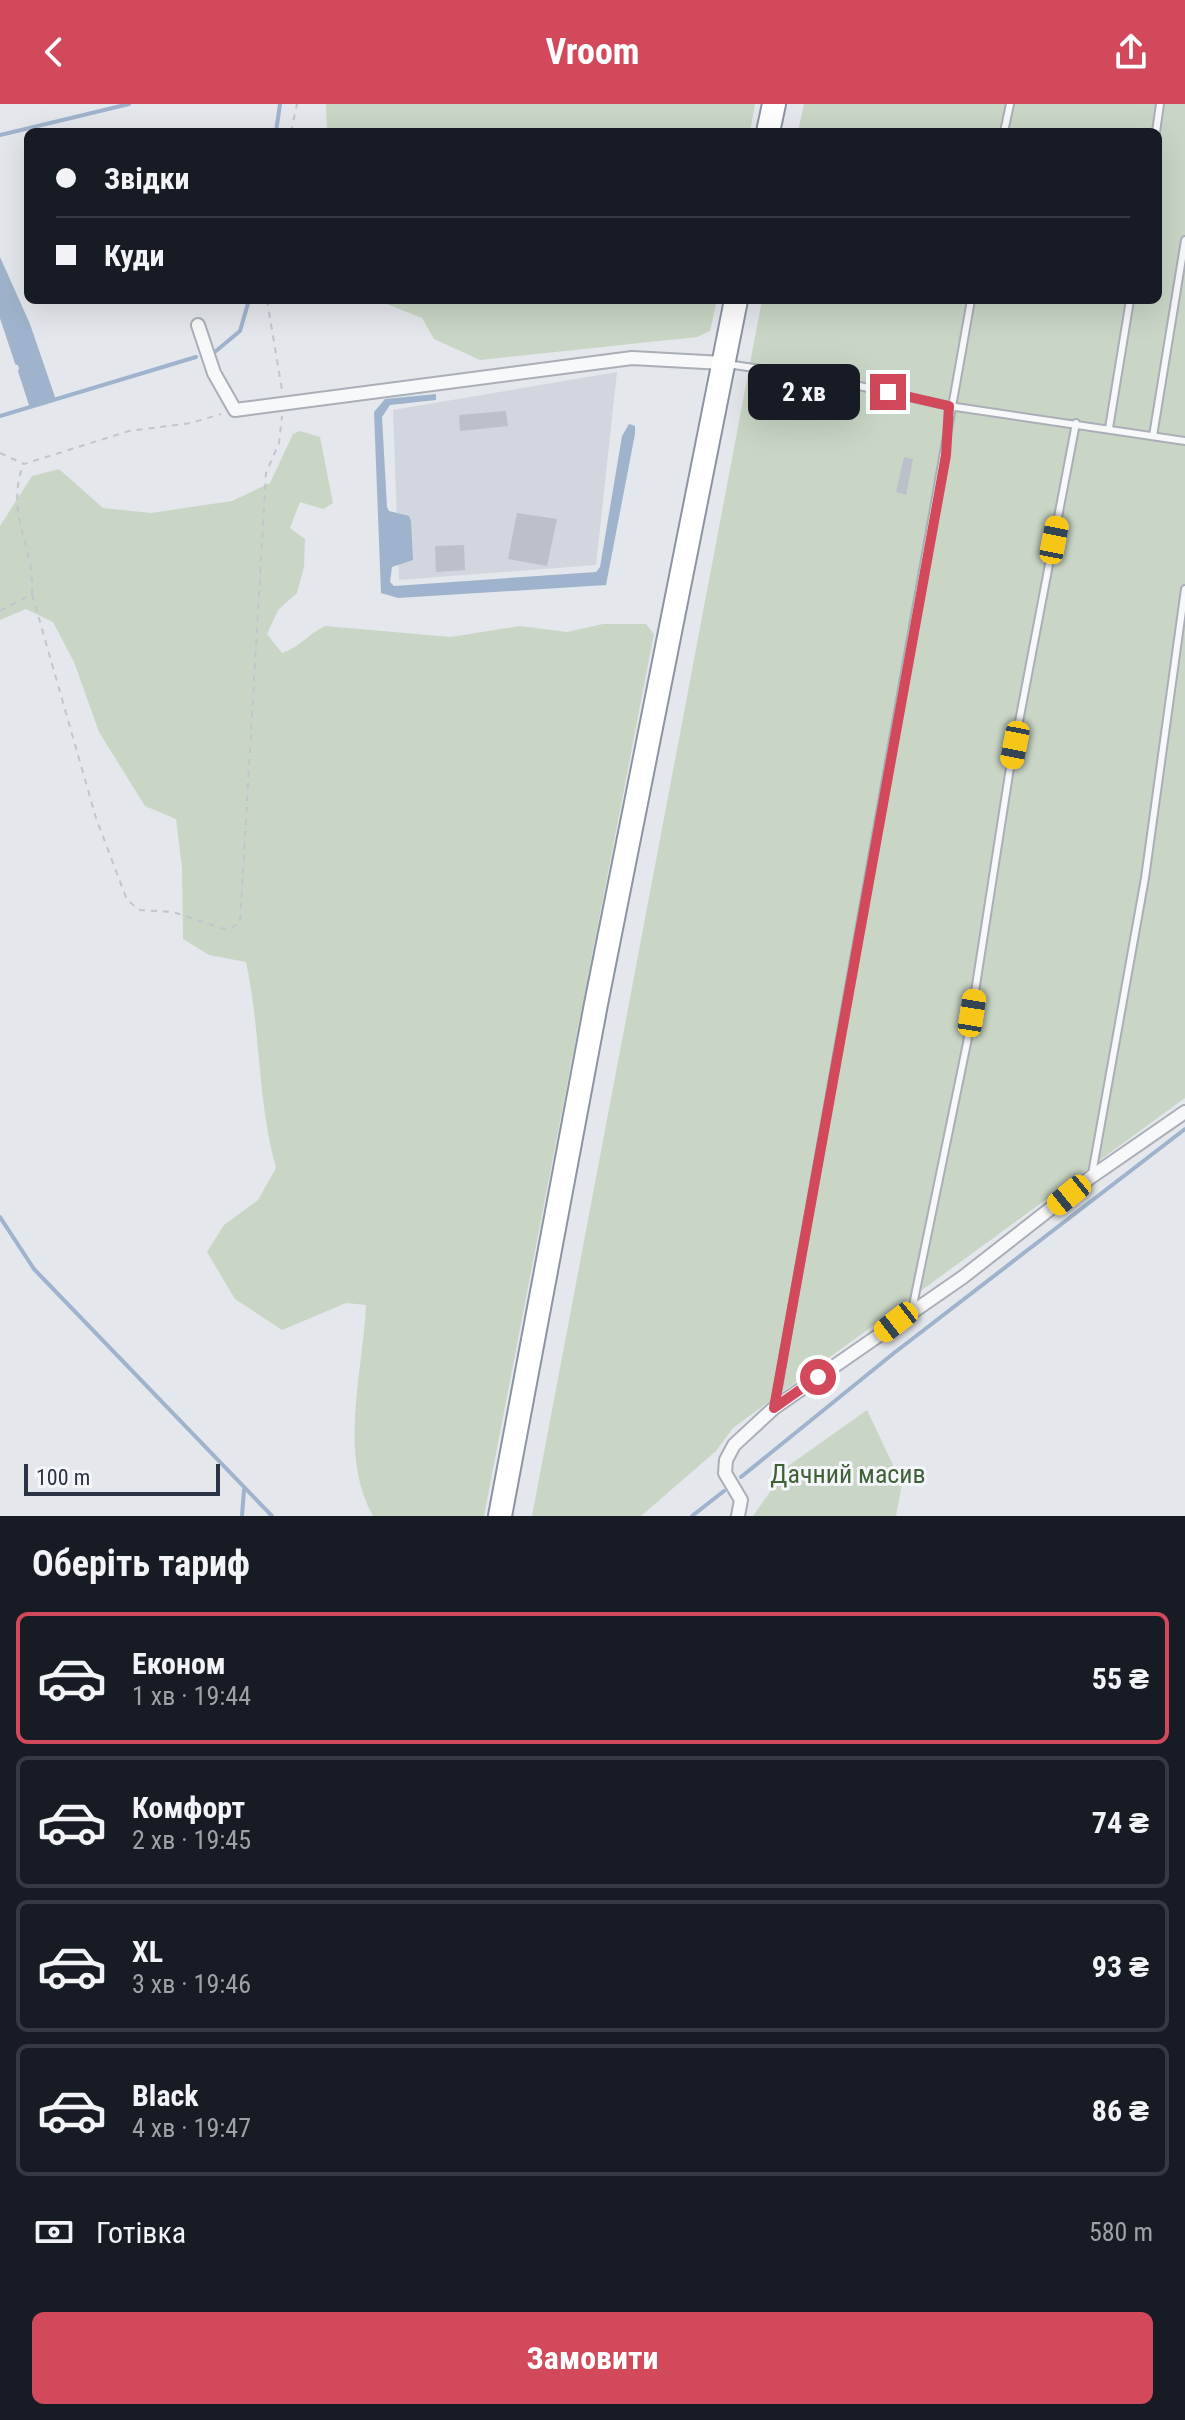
<!DOCTYPE html>
<html lang="uk">
<head>
<meta charset="utf-8">
<style>
	:root { --surface:#171b24; --page:#20242c; --text:#f1f3f6; --muted:#9ea1a6; --line:#363941; --accent:#d1495b }
	body { margin:0; font-family:"Roboto Condensed",sans-serif; background:var(--page); color:var(--text); height:100vh; display:flex; flex-direction:column; font-size:30px; white-space:nowrap }
	* { box-sizing:border-box; margin:0 }
	p { font-size:26px; color:var(--muted) }
	.icon { flex:none; width:44px; height:44px; fill:none; stroke:currentColor; stroke-width:2; stroke-linecap:round; stroke-linejoin:round }
	.map { position:relative; height:1412px; overflow:hidden }
	.panel { display:flex; flex-direction:column; background:var(--surface); flex:1 }
	.panel>* { flex:none }
	.hud { position:absolute; left:24px; top:24px; width:1138px; height:176px; border-radius:12px; box-shadow:0 8px 32px #0002; display:grid; align-content:center; height:176px; padding:0 32px; background:var(--surface) }
	.scale { position:absolute; left:24px; bottom:20px; width:196px; box-sizing:border-box; padding-left:8px; border:4px solid #2b3445; border-top:0; font-size:22px; line-height:28px; white-space:nowrap; color:#2b3445; -webkit-text-stroke:6px #f4f6f9; paint-order:stroke }
	.end { position:absolute; width:36px; height:36px; margin:-18px; border:10px solid #d1495b; background:#fff; box-shadow:0 0 0 4px #fff }
	.from { border-radius:50% }
	.bubble { position:absolute; height:56px; border-radius:12px; background:var(--surface); box-shadow:0 8px 32px #0002; font-size:26px; font-weight:700; line-height:56px; text-align:center }
	.car { position:absolute; width:24px; height:48px; margin:-24px -12px; border-radius:10px; box-shadow:0 0 6px 2px #0007; background:linear-gradient(#f5c518 24%,#345 0 40%,#f5c518 0 76%,#345 0 86%,#f5c518 0) }
	.hud b { display:flex; align-items:center; gap:28px; height:76px; font-size:30px }
	.hud b+b { border-top:2px solid var(--line) }
	.hud i { width:20px; height:20px; background:var(--text) }
	ul { padding:0; list-style:none }
	li { display:flex; align-items:center; gap:24px; height:132px; margin:0 16px 12px; padding:0 16px; border:4px solid var(--line); border-radius:12px }
	li div { flex:1 }
	li b { display:block; font-size:30px }
	li em { font-style:normal; font-weight:700 }
	li.current { border-color:var(--accent) }
	li>.icon { width:72px; height:72px; stroke-width:1.5 }
	h2 { padding:0 32px; font-size:36px; line-height:96px }
	.pay { display:flex; align-items:center; gap:20px; height:88px; padding:0 32px; font-size:30px }
	.pay p { margin-inline-start:auto }
	.button { display:flex; gap:16px; margin-top:auto; padding:16px 32px }
	.button a { flex:1; height:92px; border-radius:12px; background:var(--accent); color:#fff; font-size:32px; font-weight:700; line-height:92px; text-align:center }
	header { display:flex; justify-content:space-between; align-items:center; height:104px; padding:0 32px; background:var(--accent); color:#fff; font-size:36px; font-weight:700 }
	.map>svg:first-child { display:block }
</style>
</head>
<body>
<header><svg class="icon" aria-label="back" viewBox="0 0 24 24"><path d="M15 5l-7 7 7 7"/></svg>Vroom<svg class="icon" aria-label="share" viewBox="0 0 24 24"><path d="M12 15V3M7 8l5-5 5 5M5 13v7h14v-7"/></svg></header>
<div class="map">
<svg width="1185" height="1412" viewBox="0 0 1185 1412">
	<rect width="100%" height="100%" fill="#e4e7ec"/>
	<path fill="#d2d6de" d="M617 268 596 461 399 476 393 306Z"/>
	<g fill="#c9d6c5">
		<path d="M326 0H755L750 28H327Z"/>
		<path d="M804 0H1185V994L733 1324 716 1347 641 1412H532L762 196H1158V28H798Z"/>
		<path d="M377 196H717L710 227 697 233 480 256 434 235 422 214Z"/>
		<path d="M300 327 320 333 333 399 323 405 300 398 290 424 305 435 304 463 297 489 278 506 267 530 282 549C300 543 308 530 325 522L451 533 520 522 567 528 603 520H646L654 530 484 1412H373C338 1350 363 1269 366 1201L346 1199 282 1226 235 1195 207 1148 224 1121 258 1096 276 1064C257 997 261 926 246 858L209 851 183 835 182 764 176 715 145 702 99 628 74 558 53 518 26 505 0 516V422L32 372 59 365 103 404 151 409 232 397 270 379 293 330Z"/>
		<path d="M867 1306 902 1380 896 1412H753L788 1362Z"/>
	</g>
	<g fill="#9fb4cc">
		<path d="M0 153 30 220 56 296 32 303 0 208Z"/>
		<path d="M436 290V296L390 301 382 313 387 403 389 407 409 412 411 417 413 456 392 463 390 478 394 482 596 468 600 463 622 332 629 320 635 322V330L606 481 398 494 381 489 374 308 385 295Z"/>
	</g>
	<g fill="none" stroke-linecap="round" stroke-linejoin="round">
		<g stroke="#9fb4cc" stroke-width="4">
			<path d="M276 28 280 0"/>
			<path d="M0 31 129 0"/>
			<path d="M0 208 17 259"/>
			<path d="M216 247 240 227 249 196"/>
			<path d="M20 267 31 301"/>
			<path d="M0 312 196 253"/>
			<path d="M0 1113 34 1165 272 1412"/>
			<path d="M741 1373 894 1249 1185 1025"/>
			<path d="M242 1412 244 1386"/>
			<path d="M692 1412 724 1387"/>
		</g>
	</g>
	<g fill="#bbc0ca">
		<path d="M506 307 508 322 460 327 459 311Z"/>
		<path d="M904 353 913 355 906 391 896 388Z"/>
		<path d="M517 409 557 415 547 462 508 455Z"/>
		<path d="M464 441 465 466 436 468 435 442Z"/>
	</g>
	<g fill="none" stroke-linecap="round" stroke-linejoin="round">
		<defs>
			<g id="lane">
				<path d="M1004 28 1010 0"/>
				<path d="M1156 28 1160 0"/>
				<path d="M727 260 828 275 949 302 1185 337"/>
				<path d="M1109 324 1130 196"/>
				<path d="M1153 332 1185 136"/>
				<path d="M1092 1070 1145 774 1185 485"/>
				<path d="M912 1206 967 939 1009 670 1076 319"/>
				<path d="M775 1300 971 196"/>
			</g>
			<g id="street">
				<path d="M198 221 214 269 235 306 632 254 723 259"/>
				<path d="M738 1412 741 1396 725 1369 726 1356 734 1341 774 1304 963 1173 1091 1073 1185 1008"/>
			</g>
			<g id="highway">
				<path d="M768 28 774 0"/>
				<path d="M500 1412 596 900 736 196"/>
			</g>
		</defs>
		<use href="#lane" stroke="#a9aeb7" stroke-width="10"/>
		<use href="#street" stroke="#a9aeb7" stroke-width="16"/>
		<use href="#highway" stroke="#8b94a3" stroke-width="26"/>
		<g stroke="#c2c5cb" stroke-width="2" stroke-dasharray="6 6" stroke-linecap="butt">
			<path d="M291 28 297 0"/>
			<path d="M267 196 282 286"/>
			<path d="M0 349 24 360 129 327 191 319 221 310"/>
			<path d="M32 490 96 714 127 796 140 806 173 808 227 826 240 819 266 369 279 339 282 312"/>
			<path d="M0 507 32 490C35 441 5 413 23 361"/>
		</g>
		<use href="#lane" stroke="#f7f8fa" stroke-width="6"/>
		<use href="#street" stroke="#f7f8fa" stroke-width="12"/>
		<use href="#highway" stroke="#fff" stroke-width="22"/>
	</g>
	<g fill="none" stroke-linecap="round" stroke-linejoin="round">
		<path stroke="#d1495b" stroke-width="10" d="M818 1273 774 1304 946 351 949 302 888 288"/>
	</g>
	<g text-anchor="middle" stroke-width="6" stroke-linejoin="round" paint-order="stroke">
		<g font-size="26" fill="#3f6138" stroke="#f4f6f9">
			<text x="848" y="1379">Дачний масив</text>
		</g>
	</g>
</svg>
<div class="scale">100 m</div>
<i class="end from" style="left:818px;top:1273px"></i>
<i class="end" style="left:888px;top:288px"></i>
<div class="bubble" style="left:748px;top:260px;width:112px">2 хв</div>
<i class="car" style="left:1054px;top:436px;rotate:11deg"></i>
<i class="car" style="left:1015px;top:641px;rotate:191deg"></i>
<i class="car" style="left:972px;top:909px;rotate:9deg"></i>
<i class="car" style="left:1069px;top:1091px;rotate:231deg"></i>
<i class="car" style="left:896px;top:1218px;rotate:232deg"></i>
<div class="hud">
<b><i class="from"></i>Звідки</b>
<b><i></i>Куди</b>
</div>
</div>
<section class="panel">
<h2>Оберіть тариф</h2>
<ul>
<li class="current"><svg class="icon" aria-label="car" viewBox="0 0 24 24"><path d="M5 17H2v-5l4-1 3-4h7l3 4 3 1v5h-3M9 17h6M6 11h13"/><circle cx="7" cy="17" r="2"/><circle cx="17" cy="17" r="2"/></svg><div><b>Економ</b><p>1 хв · 19:44</p></div><em>55 ₴</em></li>
<li><svg class="icon" aria-label="car" viewBox="0 0 24 24"><path d="M5 17H2v-5l4-1 3-4h7l3 4 3 1v5h-3M9 17h6M6 11h13"/><circle cx="7" cy="17" r="2"/><circle cx="17" cy="17" r="2"/></svg><div><b>Комфорт</b><p>2 хв · 19:45</p></div><em>74 ₴</em></li>
<li><svg class="icon" aria-label="car" viewBox="0 0 24 24"><path d="M5 17H2v-5l4-1 3-4h7l3 4 3 1v5h-3M9 17h6M6 11h13"/><circle cx="7" cy="17" r="2"/><circle cx="17" cy="17" r="2"/></svg><div><b>XL</b><p>3 хв · 19:46</p></div><em>93 ₴</em></li>
<li><svg class="icon" aria-label="car" viewBox="0 0 24 24"><path d="M5 17H2v-5l4-1 3-4h7l3 4 3 1v5h-3M9 17h6M6 11h13"/><circle cx="7" cy="17" r="2"/><circle cx="17" cy="17" r="2"/></svg><div><b>Black</b><p>4 хв · 19:47</p></div><em>86 ₴</em></li>
</ul>
<div class="pay"><svg class="icon" aria-label="cash" viewBox="0 0 24 24"><path d="M3 7h18v10H3z"/><circle cx="12" cy="12" r="2"/></svg>Готівка<p>580 m</p></div>
<div class="button"><a>Замовити</a></div>
</section>
</body>
</html>
